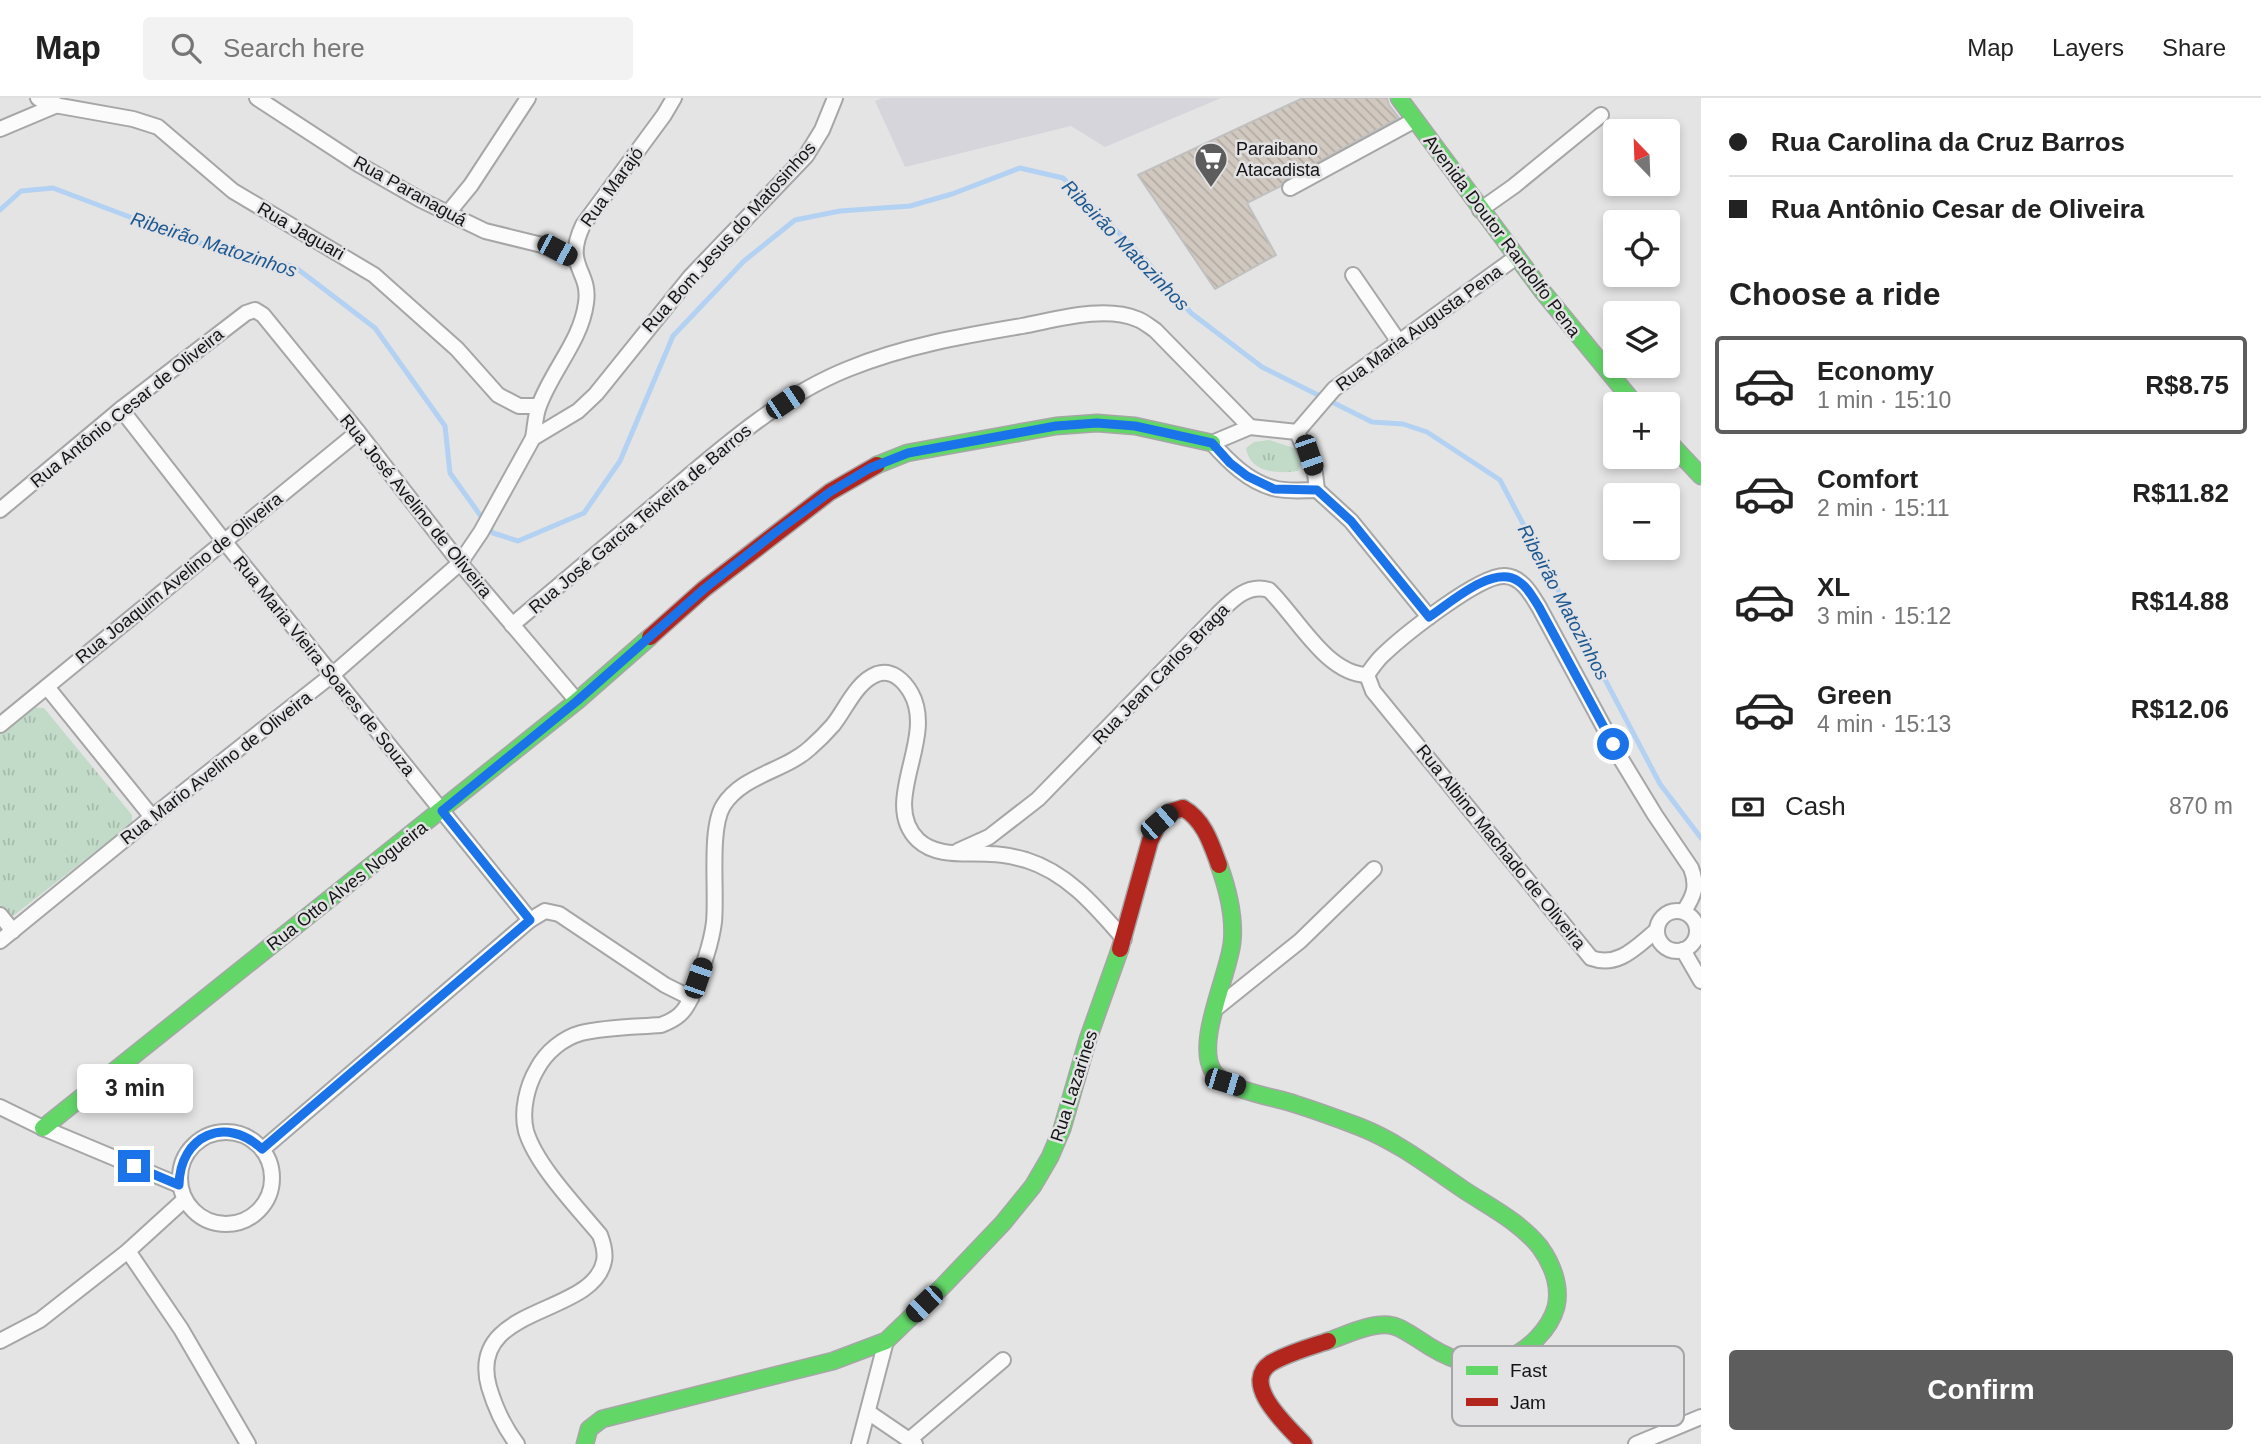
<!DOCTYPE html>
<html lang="en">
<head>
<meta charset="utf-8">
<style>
	:root { --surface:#fff; --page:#f2f2f2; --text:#222; --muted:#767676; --line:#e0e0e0; --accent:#5d5d5e }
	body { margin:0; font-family:Arial,sans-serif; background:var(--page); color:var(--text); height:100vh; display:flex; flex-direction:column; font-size:26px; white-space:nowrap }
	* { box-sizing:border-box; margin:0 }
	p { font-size:23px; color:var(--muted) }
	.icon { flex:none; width:38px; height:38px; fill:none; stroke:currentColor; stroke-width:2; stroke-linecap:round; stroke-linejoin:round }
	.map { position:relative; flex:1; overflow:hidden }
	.sheet { display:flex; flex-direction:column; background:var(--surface); width:560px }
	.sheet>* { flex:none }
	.hud { display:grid; align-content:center; height:154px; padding:0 28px; background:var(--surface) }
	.needle { width:46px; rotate:337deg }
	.fabs { position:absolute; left:1603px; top:21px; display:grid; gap:14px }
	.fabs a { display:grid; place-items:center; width:77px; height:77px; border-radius:7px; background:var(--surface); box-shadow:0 4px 10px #0003; font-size:35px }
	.end { position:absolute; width:32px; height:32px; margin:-16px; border:9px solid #1a73e8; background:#fff; box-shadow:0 0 0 4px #fff }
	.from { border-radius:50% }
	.bubble { position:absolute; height:49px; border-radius:7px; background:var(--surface); box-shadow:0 4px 10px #0003; font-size:23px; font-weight:700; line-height:49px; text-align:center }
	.car { position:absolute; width:21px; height:42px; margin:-21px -10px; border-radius:9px; box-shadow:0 0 5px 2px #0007; background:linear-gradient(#222 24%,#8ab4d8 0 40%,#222 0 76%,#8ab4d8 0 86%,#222 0) }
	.hud b { display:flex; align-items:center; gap:24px; height:66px; font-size:26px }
	.hud b+b { border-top:2px solid var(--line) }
	.hud i { width:18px; height:18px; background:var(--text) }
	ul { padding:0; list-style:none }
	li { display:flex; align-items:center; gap:21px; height:98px; margin:0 14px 10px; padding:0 14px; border:4px solid transparent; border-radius:7px }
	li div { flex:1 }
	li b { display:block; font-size:26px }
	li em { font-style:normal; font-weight:700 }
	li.on { border-color:var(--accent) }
	li>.icon { width:63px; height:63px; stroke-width:1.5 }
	h2 { padding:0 28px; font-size:32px; line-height:84px }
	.pay { display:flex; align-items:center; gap:18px; height:77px; padding:0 28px; font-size:26px }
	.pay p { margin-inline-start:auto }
	.button { display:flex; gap:14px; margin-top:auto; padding:14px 28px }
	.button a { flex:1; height:80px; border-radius:7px; background:var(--accent); color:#fff; font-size:28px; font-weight:700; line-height:80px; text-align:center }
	header { display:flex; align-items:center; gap:42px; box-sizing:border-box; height:98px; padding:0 35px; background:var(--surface); border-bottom:2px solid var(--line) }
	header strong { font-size:33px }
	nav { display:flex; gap:38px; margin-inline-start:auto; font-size:24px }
	.search { width:490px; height:63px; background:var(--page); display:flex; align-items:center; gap:18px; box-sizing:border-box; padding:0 24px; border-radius:7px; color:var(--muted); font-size:26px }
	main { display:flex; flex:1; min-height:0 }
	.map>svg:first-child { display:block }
</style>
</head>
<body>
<header>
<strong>Map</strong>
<div class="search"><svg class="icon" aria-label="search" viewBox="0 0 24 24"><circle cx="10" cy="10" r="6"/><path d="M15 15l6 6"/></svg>Search here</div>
<nav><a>Map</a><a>Layers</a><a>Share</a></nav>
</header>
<main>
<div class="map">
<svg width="1701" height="1346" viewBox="0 0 1701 1346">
	<defs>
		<pattern id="park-tufts" width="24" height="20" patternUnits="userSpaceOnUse" patternTransform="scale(1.75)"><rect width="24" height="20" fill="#c2dac8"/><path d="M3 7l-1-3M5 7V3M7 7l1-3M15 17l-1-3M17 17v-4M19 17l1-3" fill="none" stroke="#a6baab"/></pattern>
		<pattern id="building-back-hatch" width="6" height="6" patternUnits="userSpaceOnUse" patternTransform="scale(1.75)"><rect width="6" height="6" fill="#d1c9c0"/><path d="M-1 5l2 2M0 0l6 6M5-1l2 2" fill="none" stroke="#b3aca4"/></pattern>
	</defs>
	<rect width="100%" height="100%" fill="#e4e4e5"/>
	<path fill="#d5d5db" d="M882 0H1221L1105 49 1071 28 905 69 875 3Z"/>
	<g fill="url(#park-tufts)">
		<path d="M1269 342 1294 350 1302 364 1298 373C1277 376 1250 375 1246 350L1254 344Z"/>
		<path d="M30 609 44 610 132 717V725L13 818 5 814 0 808V633Z"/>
	</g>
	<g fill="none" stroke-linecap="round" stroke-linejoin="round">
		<path stroke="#b3d1f2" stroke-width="5" d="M0 112 21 93 53 90 196 144 295 169 375 230 445 328 450 375 493 435 518 443 584 415 620 363 673 238 744 163 795 122 840 113 910 108 952 96 1020 70 1063 80 1142 158 1191 215 1262 269 1372 324 1403 326 1427 334 1500 382 1660 686 1701 740"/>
	</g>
	<path fill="url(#building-back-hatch)" stroke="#c1c0c0" stroke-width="2" d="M1303 0H1387L1389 7 1399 20 1285 82 1281 88 1247 105 1276 157 1215 191 1138 77Z"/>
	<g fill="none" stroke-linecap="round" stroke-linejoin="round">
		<defs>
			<g id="street">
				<path d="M38 0 49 6 133 21 158 29 233 93 374 177 457 251 498 297 519 308H538"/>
				<path d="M257 0 358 66 421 102 485 133 542 147 575 162"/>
				<path d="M0 31 57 7"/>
				<path d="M1290 90 1415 22"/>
				<path d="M1480 112 1514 88 1601 17"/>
				<path d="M448 115 471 87 528 0"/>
				<path d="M1353 177 1399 244"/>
				<path d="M121 311 224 443 530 822"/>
				<path d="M1250 329 1297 334 1315 375 1317 392C1303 392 1286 394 1273 390 1248 383 1229 364 1212 345Z"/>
				<path d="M1297 334 1334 291 1515 160"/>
				<path d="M533 340C535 330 535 318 539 308 552 272 581 243 586 205 591 172 563 169 583 127L664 17 674 0"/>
				<path d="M1317 392 1351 423 1429 519"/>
				<path d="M0 412 121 311 246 215 255 212 263 217 358 334 460 465 577 603"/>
				<path d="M512 527C561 486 610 445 658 404 716 355 776 300 848 271 904 248 963 238 1022 228 1055 222 1104 207 1137 221 1143 223 1149 228 1155 232L1250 329"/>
				<path d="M1367 577C1372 570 1377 562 1384 556 1403 538 1480 476 1505 478 1522 479 1531 496 1539 509L1621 661 1655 717 1691 770C1698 788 1694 798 1684 813"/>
				<path d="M1367 577 1373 593 1591 860C1619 870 1637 848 1657 832"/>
				<path d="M47 589 152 719"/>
				<path d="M0 627 358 334"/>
				<path d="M958 753 989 739 1038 701 1217 517C1231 503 1247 485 1269 492 1297 519 1326 576 1367 577"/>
				<circle cx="1677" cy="833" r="20"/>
				<path d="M0 817 13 833"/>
				<path d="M0 843 152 719 332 577 460 465 481 434 533 340 578 313 596 296 691 178 806 58 822 32 835 0"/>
				<path d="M1683 852 1701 883"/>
				<path d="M1214 912 1300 843 1374 771"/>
				<path d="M0 1009 43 1030 179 1087"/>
				<circle cx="226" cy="1080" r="46"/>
				<path d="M263 1051 530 822 545 813 559 816 665 887 691 900C700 876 711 849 714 824 717 794 709 732 723 708 742 677 785 673 810 650 818 643 826 635 833 627 846 611 856 584 877 576 892 571 904 583 911 595 937 641 879 704 918 742 937 760 967 754 990 756 1001 756 1015 759 1026 762 1068 775 1096 809 1124 841"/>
				<path d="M128 1153 181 1231 248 1346"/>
				<path d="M0 1243 40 1222 128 1153 184 1102"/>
				<path d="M868 1314 915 1346"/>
				<path d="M910 1341 1003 1262"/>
				<path d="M517 1346C504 1329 495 1309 489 1289 466 1206 593 1219 604 1163 606 1154 603 1145 600 1137 577 1109 536 1067 526 1033 521 1013 527 988 537 971 546 954 563 940 581 935 607 929 635 929 661 927 677 921 684 915 691 900"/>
				<path d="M859 1346 886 1243"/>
				<path d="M1636 1346 1701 1319"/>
			</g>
			<g id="fast">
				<path d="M1399 0 1543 194 1635 306"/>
				<path d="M1668 343 1701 378"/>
				<path d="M877 367 907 355 1056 328 1097 325 1135 328 1212 345"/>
				<path d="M1219 767C1228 792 1235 819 1232 845 1228 878 1195 945 1213 973 1224 992 1275 999 1295 1006 1317 1013 1339 1021 1360 1029 1398 1044 1430 1069 1464 1092 1490 1109 1520 1124 1540 1149 1552 1166 1561 1188 1556 1209 1550 1231 1528 1253 1506 1261 1474 1274 1444 1259 1418 1241 1409 1236 1400 1228 1389 1227 1370 1225 1346 1237 1328 1243"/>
				<path d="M43 1030 577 603 650 539"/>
				<path d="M585 1346 589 1331 602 1321 833 1263 886 1243 943 1188 1003 1125 1033 1088 1050 1059 1062 1031 1088 941 1120 851"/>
			</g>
			<g id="jam">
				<path d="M650 539 704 491 830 394 877 367"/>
				<path d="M1120 851 1150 743 1159 724 1170 714 1183 710C1204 722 1211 745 1219 767"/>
				<path d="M1304 1346C1289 1329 1239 1286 1271 1265 1288 1255 1310 1249 1328 1243"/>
			</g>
		</defs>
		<use href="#street" stroke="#a6a6a7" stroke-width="18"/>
		<use href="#fast" stroke="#a6a6a7" stroke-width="19"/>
		<use href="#jam" stroke="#a6a6a7" stroke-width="19"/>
		<use href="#street" stroke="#fbfbfb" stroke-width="14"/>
		<use href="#fast" stroke="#63d668" stroke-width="16"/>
		<use href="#jam" stroke="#b3261e" stroke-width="16"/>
	</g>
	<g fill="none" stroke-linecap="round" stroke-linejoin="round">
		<path stroke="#1a73e8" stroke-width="9" d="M134 1068 179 1087C180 1037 226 1017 262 1051L530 822 442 713 577 603 704 491 776 434 830 394 870 370 908 355 1056 328 1097 325 1135 328 1212 345 1230 365 1247 378 1274 391 1317 392 1351 423 1429 519C1450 505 1493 466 1518 483 1528 489 1533 500 1539 509L1613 646"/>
	</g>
	<defs>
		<symbol id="supermarket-pin" viewBox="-11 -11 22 30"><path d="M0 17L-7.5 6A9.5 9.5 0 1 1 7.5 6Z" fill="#5d5d5e" stroke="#e3e3e6"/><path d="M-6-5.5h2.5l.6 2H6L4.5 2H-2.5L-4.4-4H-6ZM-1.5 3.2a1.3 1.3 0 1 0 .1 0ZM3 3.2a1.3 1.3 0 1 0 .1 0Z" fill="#fff"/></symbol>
	</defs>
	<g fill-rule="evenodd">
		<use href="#supermarket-pin" x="1192" y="42" width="38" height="52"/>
	</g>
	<g text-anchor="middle" stroke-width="5" stroke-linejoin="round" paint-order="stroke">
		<g font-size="18" fill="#141415" stroke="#e3e3e6" text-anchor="start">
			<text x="1236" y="57">Paraibano<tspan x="1236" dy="21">Atacadista</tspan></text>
		</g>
		<g font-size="18" fill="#141415" stroke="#e3e3e6">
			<text transform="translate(612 89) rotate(-54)" y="6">Rua Marajó</text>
			<text transform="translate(410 93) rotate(29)" y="6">Rua Paranaguá</text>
			<text transform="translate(301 133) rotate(30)" y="6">Rua Jaguari</text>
			<text transform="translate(1502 138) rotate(53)" y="6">Avenida Doutor Randolfo Pena</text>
			<text transform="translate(729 139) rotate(-48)" y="6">Rua Bom Jesus do Matosinhos</text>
			<text transform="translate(1419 230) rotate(-36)" y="6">Rua Maria Augusta Pena</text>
			<text transform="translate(127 310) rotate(-39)" y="6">Rua Antônio Cesar de Oliveira</text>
			<text transform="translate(416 408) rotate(51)" y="6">Rua José Avelino de Oliveira</text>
			<text transform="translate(640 421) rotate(-40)" y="6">Rua José Garcia Teixeira de Barros</text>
			<text transform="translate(179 480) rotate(-39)" y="6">Rua Joaquim Avelino de Oliveira</text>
			<text transform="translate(324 568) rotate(51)" y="6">Rua Maria Vieira Soares de Souza</text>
			<text transform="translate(1161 576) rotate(-46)" y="6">Rua Jean Carlos Braga</text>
			<text transform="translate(216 670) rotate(-38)" y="6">Rua Mario Avelino de Oliveira</text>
			<text transform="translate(1501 749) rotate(51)" y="6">Rua Albino Machado de Oliveira</text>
			<text transform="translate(347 788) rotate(-38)" y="6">Rua Otto Alves Nogueira</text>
			<text transform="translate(1074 988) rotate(-72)" y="6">Rua Lazarines</text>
		</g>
		<g font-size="19" font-style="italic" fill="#1c5890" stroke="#e3e3e6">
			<text transform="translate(214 146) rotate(18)" y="7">Ribeirão Matozinhos</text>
			<text transform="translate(1126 147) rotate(46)" y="7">Ribeirão Matozinhos</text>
			<text transform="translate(1564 504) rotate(62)" y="7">Ribeirão Matozinhos</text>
		</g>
	</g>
	<rect x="1452" y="1248" width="232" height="80" rx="10" fill="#e3e3e6" stroke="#a5a5a7" stroke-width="2"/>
	<rect x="1466" y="1268" width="32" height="9" fill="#63d668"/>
	<rect x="1466" y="1300" width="32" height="8" fill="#b3261e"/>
	<g font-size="19" fill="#141415">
		<text x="1510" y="1279">Fast</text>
		<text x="1510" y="1311">Jam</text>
	</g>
</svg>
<div class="fabs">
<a><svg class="needle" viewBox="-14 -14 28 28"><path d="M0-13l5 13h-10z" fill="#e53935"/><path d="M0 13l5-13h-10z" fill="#767676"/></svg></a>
<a><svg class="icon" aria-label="locate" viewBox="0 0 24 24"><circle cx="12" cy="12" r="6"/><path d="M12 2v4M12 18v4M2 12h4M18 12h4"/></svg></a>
<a><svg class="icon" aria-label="layers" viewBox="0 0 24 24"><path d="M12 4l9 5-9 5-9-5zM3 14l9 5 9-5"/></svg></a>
<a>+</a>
<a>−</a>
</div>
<i class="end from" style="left:1613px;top:646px"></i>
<i class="end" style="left:134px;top:1068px"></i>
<div class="bubble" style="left:77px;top:966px;width:116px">3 min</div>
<i class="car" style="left:557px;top:152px;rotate:118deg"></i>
<i class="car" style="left:785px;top:304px;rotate:56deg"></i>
<i class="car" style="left:1309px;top:357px;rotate:161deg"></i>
<i class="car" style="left:1159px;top:724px;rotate:49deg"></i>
<i class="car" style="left:698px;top:880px;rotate:19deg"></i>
<i class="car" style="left:1225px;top:984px;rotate:107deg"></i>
<i class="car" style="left:924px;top:1206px;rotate:226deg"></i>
</div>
<section class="sheet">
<div class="hud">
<b><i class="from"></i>Rua Carolina da Cruz Barros</b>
<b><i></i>Rua Antônio Cesar de Oliveira</b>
</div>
<h2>Choose a ride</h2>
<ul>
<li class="on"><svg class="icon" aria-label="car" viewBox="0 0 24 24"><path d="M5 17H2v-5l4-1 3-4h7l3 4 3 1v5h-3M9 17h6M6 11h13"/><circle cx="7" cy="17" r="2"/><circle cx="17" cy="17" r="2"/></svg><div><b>Economy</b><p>1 min · 15:10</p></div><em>R$8.75</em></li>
<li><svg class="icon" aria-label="car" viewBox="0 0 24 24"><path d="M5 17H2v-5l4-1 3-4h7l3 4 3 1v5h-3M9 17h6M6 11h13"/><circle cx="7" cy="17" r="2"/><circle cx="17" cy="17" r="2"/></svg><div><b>Comfort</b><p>2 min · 15:11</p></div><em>R$11.82</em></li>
<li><svg class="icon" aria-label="car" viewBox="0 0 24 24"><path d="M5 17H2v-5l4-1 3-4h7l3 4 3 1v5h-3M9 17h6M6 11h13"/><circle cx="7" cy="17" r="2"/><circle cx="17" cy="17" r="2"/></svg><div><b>XL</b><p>3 min · 15:12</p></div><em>R$14.88</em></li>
<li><svg class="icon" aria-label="car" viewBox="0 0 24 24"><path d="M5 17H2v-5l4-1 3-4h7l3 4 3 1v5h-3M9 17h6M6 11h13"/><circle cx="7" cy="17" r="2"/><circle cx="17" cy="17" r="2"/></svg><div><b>Green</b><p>4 min · 15:13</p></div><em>R$12.06</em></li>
</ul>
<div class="pay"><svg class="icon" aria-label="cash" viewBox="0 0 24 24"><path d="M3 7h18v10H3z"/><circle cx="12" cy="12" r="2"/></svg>Cash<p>870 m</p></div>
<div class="button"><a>Confirm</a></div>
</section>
</main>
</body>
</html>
